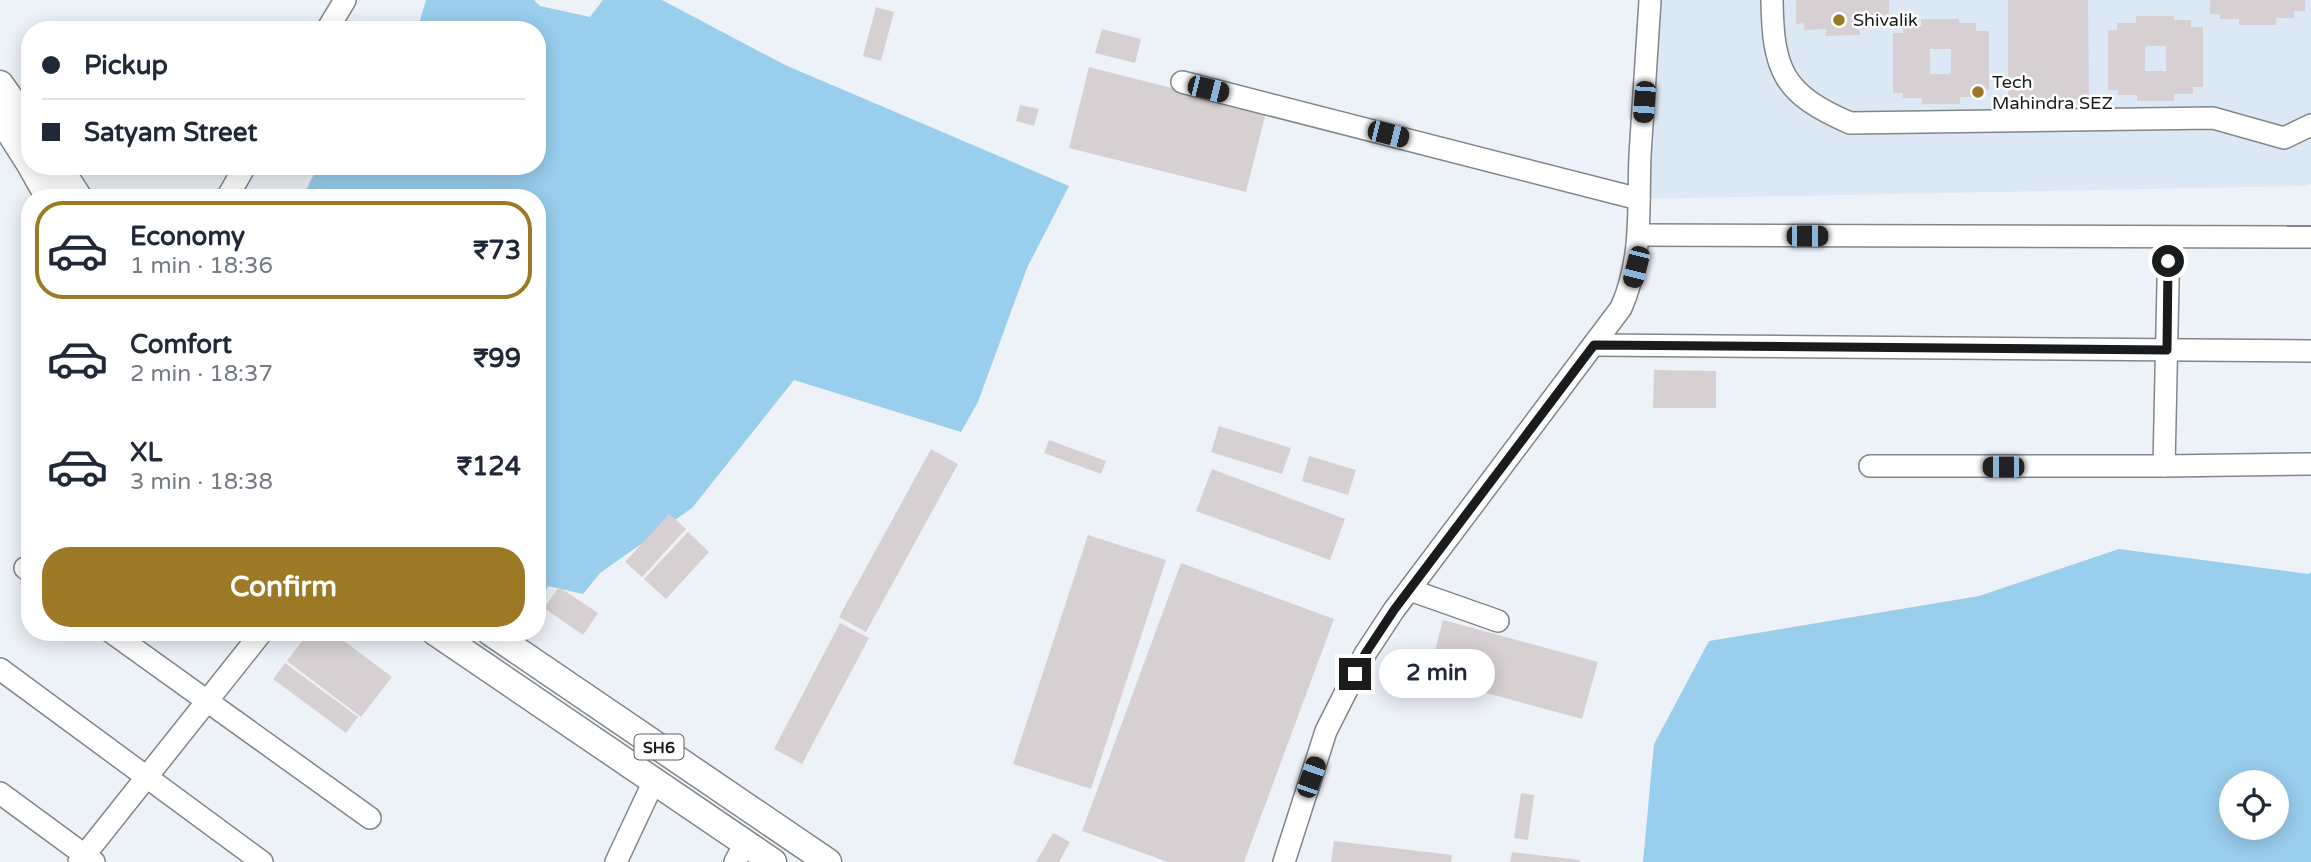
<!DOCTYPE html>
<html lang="en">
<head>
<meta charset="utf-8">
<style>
	:root { --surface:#fff; --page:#f2f2f3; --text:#1f2937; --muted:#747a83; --line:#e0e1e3; --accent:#9c7924 }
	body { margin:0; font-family:"Varela Round",sans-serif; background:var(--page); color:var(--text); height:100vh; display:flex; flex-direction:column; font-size:26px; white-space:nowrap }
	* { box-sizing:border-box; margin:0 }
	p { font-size:23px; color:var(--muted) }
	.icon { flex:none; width:38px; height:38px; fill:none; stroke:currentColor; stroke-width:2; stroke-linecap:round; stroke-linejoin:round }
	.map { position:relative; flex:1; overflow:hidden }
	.side { position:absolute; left:21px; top:189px; width:525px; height:452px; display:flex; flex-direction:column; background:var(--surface); border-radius:28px; box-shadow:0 4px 18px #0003 }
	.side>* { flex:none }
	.banner { position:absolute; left:21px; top:21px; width:525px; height:154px; border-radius:28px; box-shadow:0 4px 18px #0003; display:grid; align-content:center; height:154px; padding:0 21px; background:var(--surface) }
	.buttons { position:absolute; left:2219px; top:770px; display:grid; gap:14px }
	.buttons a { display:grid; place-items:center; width:70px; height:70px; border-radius:50%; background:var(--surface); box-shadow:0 4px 18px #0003; font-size:35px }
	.end { position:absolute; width:32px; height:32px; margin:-16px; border:9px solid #191b1d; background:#fff; box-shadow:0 0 0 4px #fff }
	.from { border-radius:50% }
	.bubble { position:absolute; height:49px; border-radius:24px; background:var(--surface); box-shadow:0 4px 18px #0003; font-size:23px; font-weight:700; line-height:49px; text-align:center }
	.car { position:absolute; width:21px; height:42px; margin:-21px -10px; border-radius:9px; box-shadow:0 0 5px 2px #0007; background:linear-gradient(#222 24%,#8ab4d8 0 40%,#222 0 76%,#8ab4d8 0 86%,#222 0) }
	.banner b { display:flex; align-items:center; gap:24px; height:66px; font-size:26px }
	.banner b+b { border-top:2px solid var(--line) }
	.banner i { width:18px; height:18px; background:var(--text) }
	ul { padding:12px 0 0; list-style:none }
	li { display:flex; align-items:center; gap:21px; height:98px; margin:0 14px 10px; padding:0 7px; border:4px solid transparent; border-radius:28px }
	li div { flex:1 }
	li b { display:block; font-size:26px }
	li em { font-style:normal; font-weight:700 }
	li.active { border-color:var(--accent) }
	li>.icon { width:63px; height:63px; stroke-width:1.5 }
	.action { display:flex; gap:14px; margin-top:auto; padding:14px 21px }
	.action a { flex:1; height:80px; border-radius:28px; background:var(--accent); color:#fff; font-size:28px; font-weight:700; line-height:80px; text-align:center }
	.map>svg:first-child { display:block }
</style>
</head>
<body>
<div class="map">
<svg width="2311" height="862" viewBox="0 0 2311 862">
	<rect width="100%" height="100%" fill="#edf2f8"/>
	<path fill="#dce8f3" d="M1652 0H2311V184L2303 186 1639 199Z"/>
	<g fill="#99ceed" fill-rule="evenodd">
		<path d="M426 0H534L540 6 590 17 603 0H662L785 65 1069 186 1027 268 978 402 961 432 794 380 692 508 600 573 583 594 548 586 537 616V198H302L318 166H537V30H417Z"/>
		<path d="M2119 549 2309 574 2311 572V862H1643L1654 744 1709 641 1979 596ZM2277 782V828H2231V782Z"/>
	</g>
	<g fill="#d7d0d3" fill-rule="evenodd">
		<path d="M1796 0H1889V17L1865 29H1859L1860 35 1826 36V29L1804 30V23L1796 24Z"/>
		<path d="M2008 0H2088L2089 99H2008Z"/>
		<path d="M2210 0H2305V11H2294V18H2276V25H2239V19H2220V14H2210Z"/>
		<path d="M876 7 894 12 881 61 863 56Z"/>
		<path d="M2136 16H2174V20H2191V27H2203V87H2193V94H2174V101H2137V95H2118V90H2108V30H2117V23H2136ZM2145 46H2166V71H2145Z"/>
		<path d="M1921 19H1959V23H1976V31H1989V90H1978V97H1960V104H1922V98H1903V93H1893V33H1903V26H1921ZM1930 49H1951V74H1930Z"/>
		<path d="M1102 29 1141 39 1135 63 1095 53Z"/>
		<path d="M1089 67 1266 112 1246 192 1069 148Z"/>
		<path d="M1020 105 1039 109 1034 126 1016 121Z"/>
		<path d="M1654 370 1716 371V408H1653Z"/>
		<path d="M1219 426 1291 448 1282 474 1211 452Z"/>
		<path d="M1049 440 1106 461 1101 474 1044 453Z"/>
		<path d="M931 449 958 464 866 632 839 617Z"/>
		<path d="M1309 456 1356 470 1348 495 1302 481Z"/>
		<path d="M1212 469 1345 519 1330 560 1196 511Z"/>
		<path d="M669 514 686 529 642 577 625 562Z"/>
		<path d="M688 532 709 552 666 599 644 579Z"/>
		<path d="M1088 535 1166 560 1091 789 1013 764Z"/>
		<path d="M1181 563 1334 619 1244 862H1168L1082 831Z"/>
		<path d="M559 587 598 613 583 635 544 608Z"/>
		<path d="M1443 620 1598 662 1582 719 1428 677Z"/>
		<path d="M840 623 869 638 802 764 774 749Z"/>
		<path d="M309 632H332L392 677 361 717 287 661Z"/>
		<path d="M285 663 358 717 346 733 273 679Z"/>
		<path d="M1521 793 1534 795 1528 840 1514 838Z"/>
		<path d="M1053 833 1070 842 1059 862H1036Z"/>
		<path d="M1334 841 1452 855 1451 862H1331Z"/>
		<path d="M1512 852 1580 860V862H1510Z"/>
	</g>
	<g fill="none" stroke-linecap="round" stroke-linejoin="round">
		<defs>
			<g id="minor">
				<path d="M1772 0C1773 71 1783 94 1850 123L2213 118 2284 138 2311 125"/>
				<path d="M327 30 345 0"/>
				<path d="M1182 82 1639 199"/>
				<path d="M227 198 245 166"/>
				<path d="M1639 235 2311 237"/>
				<path d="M1594 345 2311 351"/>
				<path d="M1870 466H2164L2169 238"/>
				<path d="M2164 466 2311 464"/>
				<path d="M25 568 30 572"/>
				<path d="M1410 590 1498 621"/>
				<path d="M111 632 370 818"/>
				<path d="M0 669 262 862"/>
				<path d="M0 793 94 862"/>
				<path d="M79 862 262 632"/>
				<path d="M616 862 654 781"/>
				<path d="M735 862 745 843"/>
				<path d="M1284 862 1326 731 1365 654 1394 610 1621 308C1643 259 1638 208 1640 155 1643 104 1647 52 1650 0"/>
			</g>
			<g id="major">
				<path d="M0 84 30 126"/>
				<path d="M0 117 30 164"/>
				<path d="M31 166 49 198"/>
				<path d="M58 166 79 198"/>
				<path d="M435 632 773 862"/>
				<path d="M490 632 828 862"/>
			</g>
		</defs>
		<use href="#minor" stroke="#81868b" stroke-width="24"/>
		<use href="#major" stroke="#81868b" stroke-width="29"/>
		<use href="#minor" stroke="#fff" stroke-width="21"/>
		<use href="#major" stroke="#fff" stroke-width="26"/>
	</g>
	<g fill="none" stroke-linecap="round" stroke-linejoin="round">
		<path stroke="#191b1d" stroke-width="9" d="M1355 674 1365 654 1394 610 1594 345 2167 350 2168 261"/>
	</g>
	<g fill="#9c7924" stroke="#fff" stroke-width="2.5">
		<circle cx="1839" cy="20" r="7"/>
		<circle cx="1978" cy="92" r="7"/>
	</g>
	<g text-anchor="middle" stroke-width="5" stroke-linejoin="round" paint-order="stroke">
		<rect fill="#fff" stroke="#5e5f61" stroke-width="2" x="634.5" y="734.5" width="49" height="25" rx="5"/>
		<g font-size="16" font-weight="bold" fill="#191b1d">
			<text x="659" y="753">SH6</text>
		</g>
		<g font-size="18" fill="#191b1d" stroke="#fff" text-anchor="start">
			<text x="1853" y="26">Shivalik</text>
			<text x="1992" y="88">Tech<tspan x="1992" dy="21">Mahindra SEZ</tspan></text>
		</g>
	</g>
</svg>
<div class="buttons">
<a><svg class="icon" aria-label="locate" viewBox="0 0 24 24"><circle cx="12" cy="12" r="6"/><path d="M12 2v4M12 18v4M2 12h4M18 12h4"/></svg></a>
</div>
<i class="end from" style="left:2168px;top:261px"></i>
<i class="end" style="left:1355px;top:674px"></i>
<div class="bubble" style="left:1379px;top:649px;width:116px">2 min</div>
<i class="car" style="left:1208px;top:89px;rotate:104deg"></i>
<i class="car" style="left:1644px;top:102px;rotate:184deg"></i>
<i class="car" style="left:1388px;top:134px;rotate:104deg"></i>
<i class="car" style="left:1807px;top:236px;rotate:90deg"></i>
<i class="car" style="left:1636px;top:267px;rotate:194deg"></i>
<i class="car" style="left:2003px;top:467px;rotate:270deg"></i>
<i class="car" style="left:1311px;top:777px;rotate:19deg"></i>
<div class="banner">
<b><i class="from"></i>Pickup</b>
<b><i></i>Satyam Street</b>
</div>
<section class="side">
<ul>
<li class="active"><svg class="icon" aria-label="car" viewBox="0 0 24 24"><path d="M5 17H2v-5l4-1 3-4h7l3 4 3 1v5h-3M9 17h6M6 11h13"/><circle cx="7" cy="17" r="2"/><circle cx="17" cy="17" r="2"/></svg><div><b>Economy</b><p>1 min · 18:36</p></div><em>₹73</em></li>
<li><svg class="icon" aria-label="car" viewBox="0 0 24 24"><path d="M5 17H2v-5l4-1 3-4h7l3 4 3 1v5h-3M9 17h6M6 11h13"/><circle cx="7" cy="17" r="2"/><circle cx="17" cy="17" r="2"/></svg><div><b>Comfort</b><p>2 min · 18:37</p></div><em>₹99</em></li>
<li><svg class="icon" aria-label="car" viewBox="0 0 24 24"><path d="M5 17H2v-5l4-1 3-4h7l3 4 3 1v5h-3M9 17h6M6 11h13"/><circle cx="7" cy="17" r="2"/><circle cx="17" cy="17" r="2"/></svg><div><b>XL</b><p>3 min · 18:38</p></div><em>₹124</em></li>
</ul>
<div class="action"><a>Confirm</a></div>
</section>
</div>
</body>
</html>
